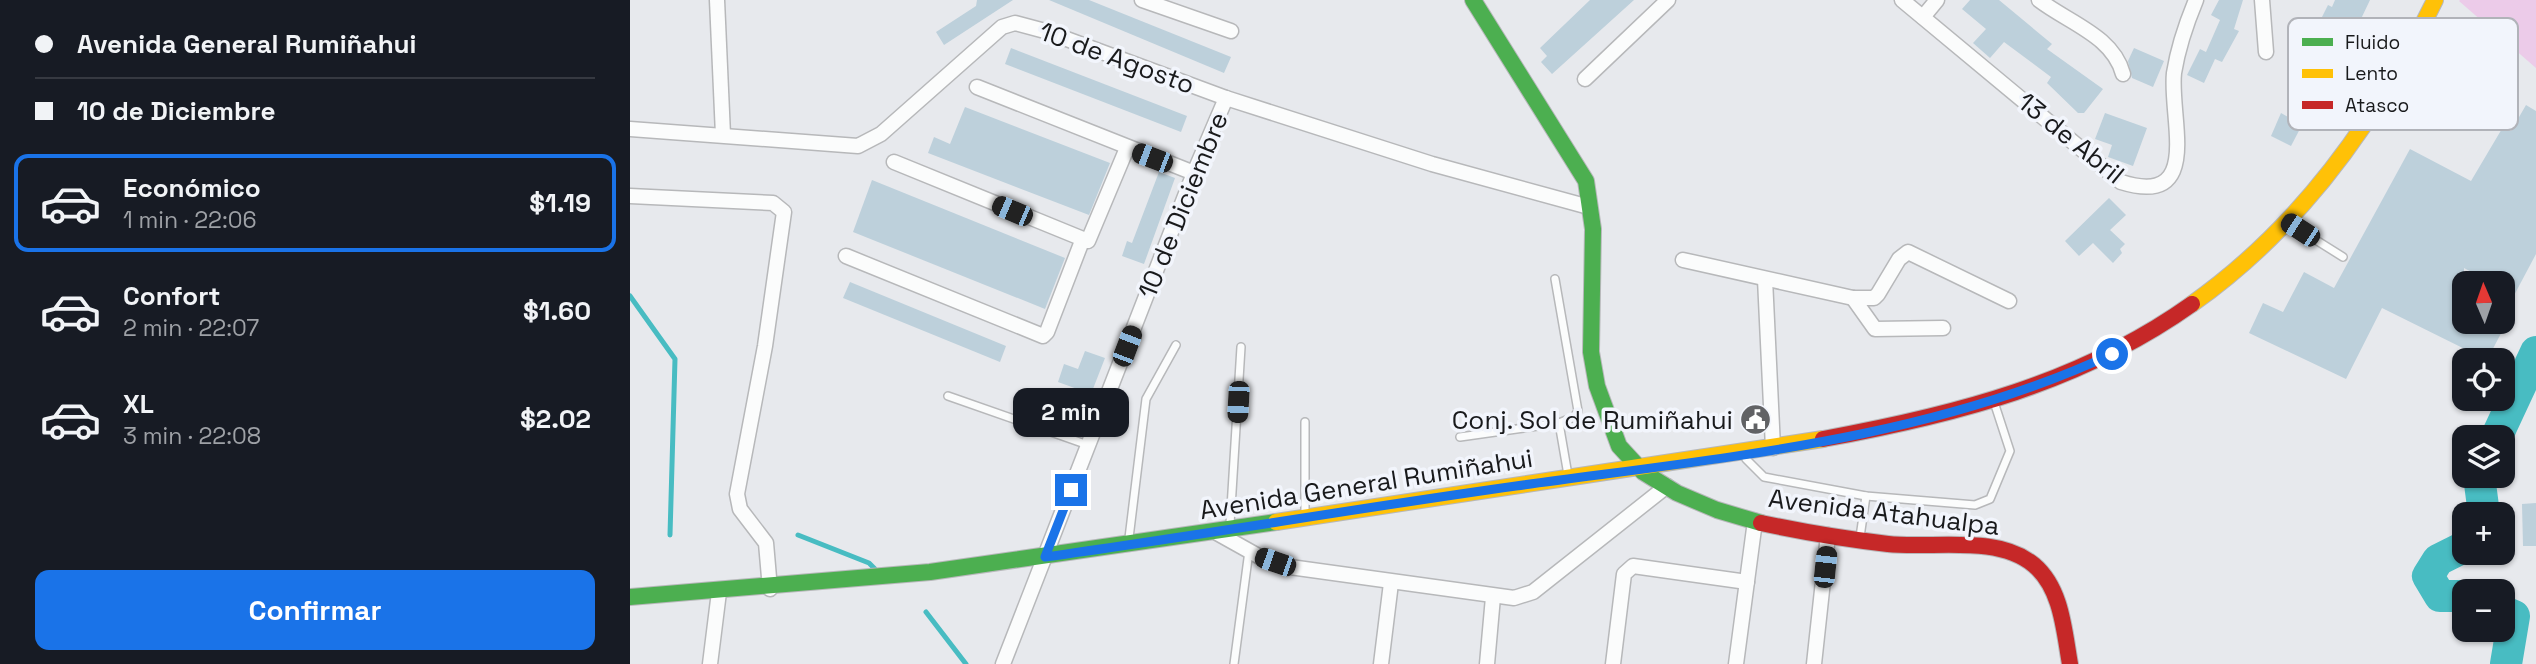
<!DOCTYPE html>
<html lang="es">
<head>
<meta charset="utf-8">
<style>
	:root { --surface:#171b24; --page:#20242c; --text:#f1f3f6; --muted:#9ea1a6; --line:#363941; --accent:#1a73e8 }
	body { margin:0; font-family:"Space Grotesk",sans-serif; background:var(--page); color:var(--text); height:100vh; display:flex; flex-direction:column; font-size:26px; white-space:nowrap }
	* { box-sizing:border-box; margin:0 }
	p { font-size:23px; color:var(--muted) }
	.icon { flex:none; width:38px; height:38px; fill:none; stroke:currentColor; stroke-width:2; stroke-linecap:round; stroke-linejoin:round }
	.map { position:relative; flex:1; overflow:hidden }
	.details { display:flex; flex-direction:column; background:var(--surface); width:630px }
	.details>* { flex:none }
	.hud { display:grid; align-content:center; height:154px; padding:0 35px; background:var(--surface) }
	.needle { width:46px; rotate:358deg }
	.controls { position:absolute; left:1822px; top:271px; display:grid; gap:14px }
	.controls a { display:grid; place-items:center; width:63px; height:63px; border-radius:14px; background:var(--surface); box-shadow:0 2px 5px #0004; font-size:35px }
	.end { position:absolute; width:32px; height:32px; margin:-16px; border:9px solid #1a73e8; background:#fff; box-shadow:0 0 0 4px #fff }
	.from { border-radius:50% }
	.bubble { position:absolute; height:49px; border-radius:14px; background:var(--surface); box-shadow:0 2px 5px #0004; font-size:23px; font-weight:700; line-height:49px; text-align:center }
	.car { position:absolute; width:21px; height:42px; margin:-21px -10px; border-radius:9px; box-shadow:0 0 5px 2px #0007; background:linear-gradient(#222 24%,#8ab4d8 0 40%,#222 0 76%,#8ab4d8 0 86%,#222 0) }
	.hud b { display:flex; align-items:center; gap:24px; height:66px; font-size:26px }
	.hud b+b { border-top:2px solid var(--line) }
	.hud i { width:18px; height:18px; background:var(--text) }
	ul { padding:0; list-style:none }
	li { display:flex; align-items:center; gap:21px; height:98px; margin:0 14px 10px; padding:0 21px; border:4px solid transparent; border-radius:14px }
	li div { flex:1 }
	li b { display:block; font-size:26px }
	li em { font-style:normal; font-weight:700 }
	li.selected { border-color:var(--accent) }
	li>.icon { width:63px; height:63px; stroke-width:1.5 }
	.button { display:flex; gap:14px; margin-top:auto; padding:14px 35px }
	.button a { flex:1; height:80px; border-radius:14px; background:var(--accent); color:#fff; font-size:28px; font-weight:700; line-height:80px; text-align:center }
	main { display:flex; flex:1; min-height:0 }
	.map>svg:first-child { display:block }
</style>
</head>
<body>
<main>
<section class="details">
<div class="hud">
<b><i class="from"></i>Avenida General Rumiñahui</b>
<b><i></i>10 de Diciembre</b>
</div>
<ul>
<li class="selected"><svg class="icon" aria-label="car" viewBox="0 0 24 24"><path d="M5 17H2v-5l4-1 3-4h7l3 4 3 1v5h-3M9 17h6M6 11h13"/><circle cx="7" cy="17" r="2"/><circle cx="17" cy="17" r="2"/></svg><div><b>Económico</b><p>1 min · 22:06</p></div><em>$1.19</em></li>
<li><svg class="icon" aria-label="car" viewBox="0 0 24 24"><path d="M5 17H2v-5l4-1 3-4h7l3 4 3 1v5h-3M9 17h6M6 11h13"/><circle cx="7" cy="17" r="2"/><circle cx="17" cy="17" r="2"/></svg><div><b>Confort</b><p>2 min · 22:07</p></div><em>$1.60</em></li>
<li><svg class="icon" aria-label="car" viewBox="0 0 24 24"><path d="M5 17H2v-5l4-1 3-4h7l3 4 3 1v5h-3M9 17h6M6 11h13"/><circle cx="7" cy="17" r="2"/><circle cx="17" cy="17" r="2"/></svg><div><b>XL</b><p>3 min · 22:08</p></div><em>$2.02</em></li>
</ul>
<div class="button"><a>Confirmar</a></div>
</section>
<div class="map">
<svg width="1906" height="664" viewBox="0 0 1906 664">
	<rect width="100%" height="100%" fill="#e7e9ed"/>
	<path fill="#eccbe9" d="M1830 0H1906V68L1829 1Z"/>
	<g fill="none" stroke-linecap="round" stroke-linejoin="round">
		<g stroke="#48bcc2" stroke-width="5">
			<path d="M0 296 45 359 40 535"/>
			<path d="M168 535 239 563 245 569"/>
			<path d="M296 612 336 664"/>
		</g>
		<g stroke="#48bcc2" stroke-width="32">
			<path d="M1866 438 1906 352"/>
			<path d="M1849 476 1854 514"/>
			<path d="M1834 547 1808 560 1798 576 1810 596H1834"/>
			<path d="M1872 611 1884 616 1876 664"/>
		</g>
	</g>
	<g fill="#bdd0db">
		<path d="M347 0H383L314 45 306 32 346 6Z"/>
		<path d="M419 0H459L601 57 594 73Z"/>
		<path d="M960 0H1004L922 74 911 62 917 56 910 48Z"/>
		<path d="M1340 0H1369L1422 44 1417 49 1473 89 1454 113H1448L1417 83 1421 77 1374 42 1360 58 1343 43 1356 29 1332 9Z"/>
		<path d="M1589 0H1613L1604 29 1609 31 1592 62 1585 59 1574 83 1557 75 1570 49 1576 52 1590 20 1581 15Z"/>
		<path d="M1705 0H1740L1730 21 1733 23 1720 45 1695 104 1660 90 1689 23 1698 5 1702 7Z"/>
		<path d="M381 48 557 116 551 132 375 64Z"/>
		<path d="M1504 48 1534 61 1523 87 1502 78 1498 61Z"/>
		<path d="M1896 105 1906 111V254L1872 318V284H1864L1834 268V322H1877L1857 360 1752 308 1716 379 1619 333 1633 303 1653 312 1674 272 1704 288 1780 149 1841 181 1873 127 1881 131Z"/>
		<path d="M335 107 480 163 459 215 298 153 304 137 320 144Z"/>
		<path d="M1475 113 1517 128 1503 166 1478 157 1482 145 1465 139Z"/>
		<path d="M1651 113 1672 125 1661 146 1641 136Z"/>
		<path d="M529 172 545 178 514 264 492 256 497 241 502 243Z"/>
		<path d="M242 180 435 258 415 309 223 232Z"/>
		<path d="M1479 198 1496 215 1480 230 1495 244 1490 249 1492 253 1483 263 1463 243 1449 256 1435 241Z"/>
		<path d="M220 282 376 346 370 362 213 298Z"/>
		<path d="M455 351 475 358 461 394 428 382 434 364 448 369Z"/>
		<path d="M1906 503V546H1893L1892 504Z"/>
	</g>
	<g fill="none" stroke-linecap="round" stroke-linejoin="round">
		<defs>
			<g id="lane">
				<path d="M1770 78 1840 120"/>
				<path d="M1662 225 1713 257"/>
				<path d="M318 396 458 445"/>
				<path d="M675 422V512"/>
				<path d="M929 423 938 475"/>
				<path d="M830 437 929 423 944 417 948 411 925 279"/>
				<path d="M1116 459 1134 477 1236 496 1345 505 1360 499 1380 451 1365 405"/>
				<path d="M600 524 611 347"/>
				<path d="M1230 537 1236 496"/>
				<path d="M499 538 516 399 546 345"/>
				<path d="M604 664 619 551"/>
			</g>
			<g id="street">
				<path d="M87 0 93 135"/>
				<path d="M512 0 601 31"/>
				<path d="M1272 0 1491 182C1574 208 1539 118 1544 73 1548 48 1556 24 1566 0"/>
				<path d="M1409 0C1439 23 1483 36 1493 74"/>
				<path d="M1632 0 1636 52"/>
				<path d="M1293 17 1307 0"/>
				<path d="M955 79 1038 0"/>
				<path d="M347 87 564 173"/>
				<path d="M0 129 228 146 251 134 372 27 385 23 415 31 596 98 802 164 959 207"/>
				<path d="M264 162 458 241 497 148"/>
				<path d="M0 196 143 203 154 212 135 346 107 494 110 509 136 543 140 589"/>
				<path d="M216 256 413 336 417 332 452 241"/>
				<path d="M1053 260 1223 298H1244L1248 294 1269 259 1278 252 1379 301"/>
				<path d="M1135 279 1143 448"/>
				<path d="M1223 298 1245 329 1313 328"/>
				<path d="M587 533 630 557 660 567 884 598 903 592 1037 486"/>
				<path d="M80 664 89 592"/>
				<path d="M373 664 564 173 596 98"/>
				<path d="M751 664 761 583"/>
				<path d="M857 664 863 597"/>
				<path d="M983 664 994 574 1003 566 1117 582"/>
				<path d="M1106 664 1125 521"/>
				<path d="M1184 664 1198 535"/>
			</g>
			<g id="fast">
				<path d="M843 0 956 181 963 229 961 352 967 386 989 446 1013 472 1047 493 1087 510 1131 523"/>
				<path d="M0 597 300 572 646 522"/>
			</g>
			<g id="slow">
				<path d="M1562 304C1671 227 1748 119 1805 0"/>
				<path d="M646 522 1193 439"/>
			</g>
			<g id="jam">
				<path d="M1193 439C1325 415 1451 383 1562 304"/>
				<path d="M1131 523C1173 532 1215 539 1258 544 1302 549 1367 534 1404 565 1432 589 1434 631 1440 664"/>
			</g>
		</defs>
		<use href="#lane" stroke="#b7b8ba" stroke-width="10"/>
		<use href="#street" stroke="#b7b8ba" stroke-width="17"/>
		<use href="#fast" stroke="#b7b8ba" stroke-width="18"/>
		<use href="#slow" stroke="#b7b8ba" stroke-width="18"/>
		<use href="#jam" stroke="#b7b8ba" stroke-width="18"/>
		<use href="#lane" stroke="#fbfcfc" stroke-width="7"/>
		<use href="#street" stroke="#fbfcfc" stroke-width="14"/>
		<use href="#fast" stroke="#4caf50" stroke-width="16"/>
		<use href="#slow" stroke="#ffc107" stroke-width="16"/>
		<use href="#jam" stroke="#c62828" stroke-width="16"/>
	</g>
	<g fill="none" stroke-linecap="round" stroke-linejoin="round">
		<path stroke="#1a73e8" stroke-width="9" d="M441 490 415 557C572 535 729 508 886 486 1087 458 1296 441 1482 354"/>
	</g>
	<defs>
		<symbol id="civic-disc" viewBox="-11 -11 22 22"><circle r="9.5" fill="#616265" stroke="#f2f5fc"/><path d="M-.6-6.5H3V-4.5H.6V-3L4-1V1h2V6H-6V1h2V-1L-.6-3ZM-1.2 2.5V6h2.4V2.5Z" fill="#fff"/></symbol>
	</defs>
	<g fill-rule="evenodd">
		<use href="#civic-disc" x="1108" y="402" width="35" height="35"/>
	</g>
	<g text-anchor="middle" stroke-width="7" stroke-linejoin="round" paint-order="stroke">
		<g font-size="26" fill="#191a1c" stroke="#f2f5fc">
			<text transform="translate(487 58) rotate(20)" y="9">10 de Agosto</text>
			<text transform="translate(1441 138) rotate(39)" y="9">13 de Abril</text>
			<text transform="translate(553 205) rotate(-68)" y="9">10 de Diciembre</text>
			<text transform="translate(736 484) rotate(-9)" y="9">Avenida General Rumiñahui</text>
			<text transform="translate(1254 512) rotate(7)" y="9">Avenida Atahualpa</text>
		</g>
		<g font-size="26" fill="#191a1c" stroke="#f2f5fc" text-anchor="end">
			<text x="1103" y="429">Conj. Sol de Rumiñahui</text>
		</g>
	</g>
	<rect x="1658" y="18" width="230" height="112" rx="10" fill="#f2f5fc" stroke="#b1b3b9" stroke-width="2"/>
	<rect x="1672" y="38" width="31" height="8" fill="#4caf50"/>
	<rect x="1672" y="69" width="31" height="9" fill="#ffc107"/>
	<rect x="1672" y="101" width="31" height="8" fill="#c62828"/>
	<g font-size="19" fill="#191a1c">
		<text x="1715" y="49">Fluido</text>
		<text x="1715" y="80">Lento</text>
		<text x="1715" y="112">Atasco</text>
	</g>
</svg>
<div class="controls">
<a><svg class="needle" viewBox="-14 -14 28 28"><path d="M0-13l5 13h-10z" fill="#e53935"/><path d="M0 13l5-13h-10z" fill="#9ea1a6"/></svg></a>
<a><svg class="icon" aria-label="locate" viewBox="0 0 24 24"><circle cx="12" cy="12" r="6"/><path d="M12 2v4M12 18v4M2 12h4M18 12h4"/></svg></a>
<a><svg class="icon" aria-label="layers" viewBox="0 0 24 24"><path d="M12 4l9 5-9 5-9-5zM3 14l9 5 9-5"/></svg></a>
<a>+</a>
<a>−</a>
</div>
<i class="end from" style="left:1482px;top:354px"></i>
<i class="end" style="left:441px;top:490px"></i>
<div class="bubble" style="left:383px;top:388px;width:116px">2 min</div>
<i class="car" style="left:522px;top:158px;rotate:291deg"></i>
<i class="car" style="left:382px;top:211px;rotate:293deg"></i>
<i class="car" style="left:1670px;top:230px;rotate:303deg"></i>
<i class="car" style="left:497px;top:346px;rotate:21deg"></i>
<i class="car" style="left:608px;top:402px;rotate:183deg"></i>
<i class="car" style="left:645px;top:562px;rotate:289deg"></i>
<i class="car" style="left:1195px;top:567px;rotate:6deg"></i>
</div>
</main>
</body>
</html>
